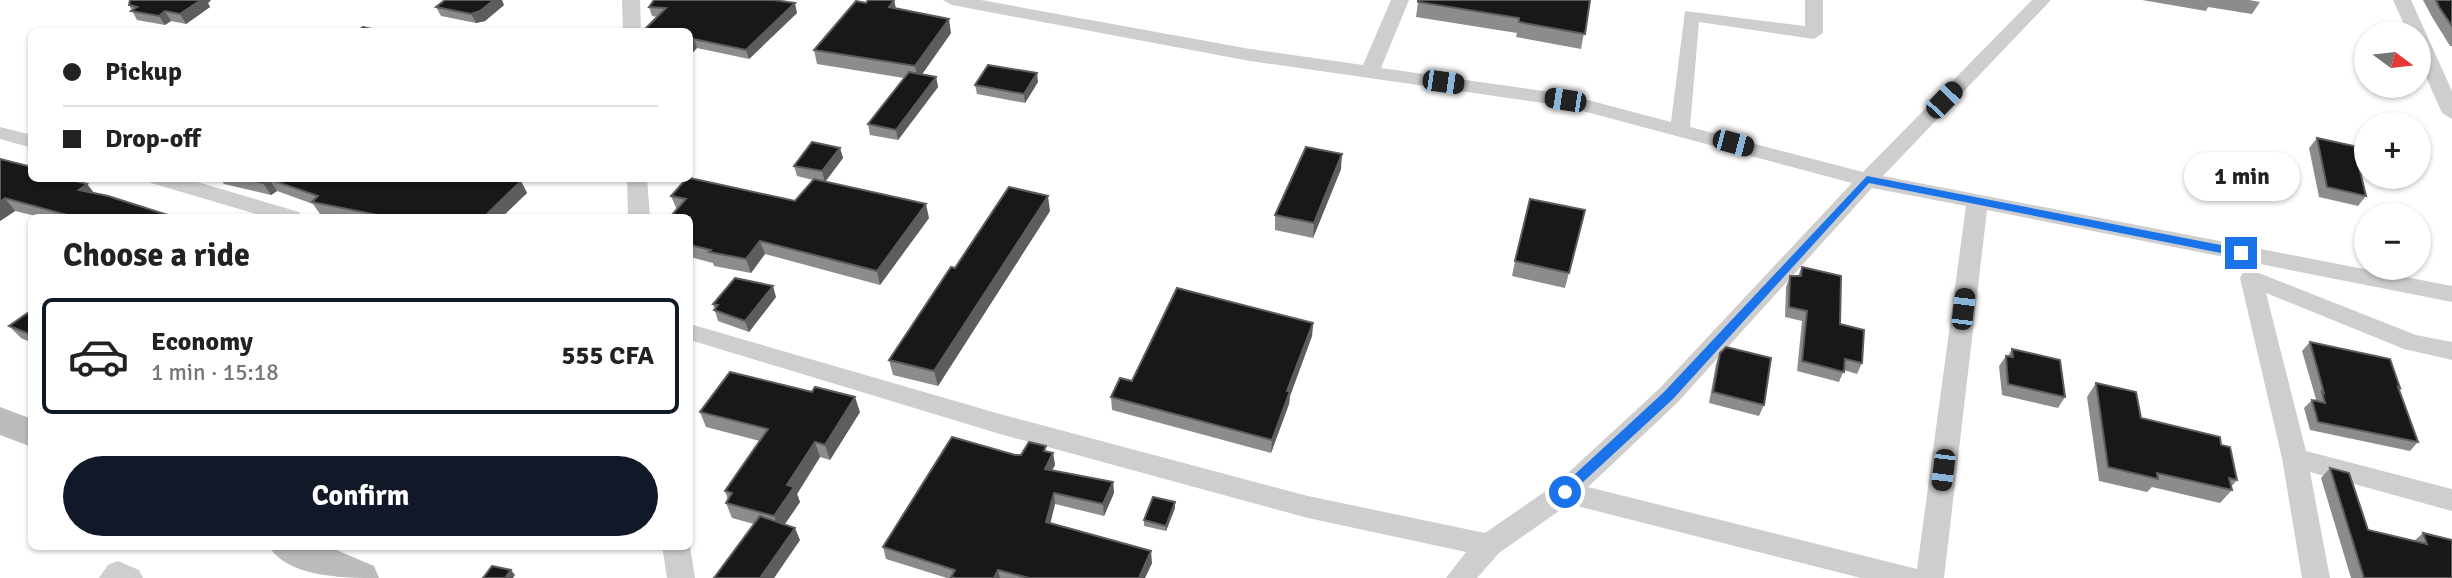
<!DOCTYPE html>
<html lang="en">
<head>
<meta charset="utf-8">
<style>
	:root { --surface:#fff; --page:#f6f6f6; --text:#222; --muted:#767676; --line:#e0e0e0; --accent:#111827 }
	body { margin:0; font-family:Signika,sans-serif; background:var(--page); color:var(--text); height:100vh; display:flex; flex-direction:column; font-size:26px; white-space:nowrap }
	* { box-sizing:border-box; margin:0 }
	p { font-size:23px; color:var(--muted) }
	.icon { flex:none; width:38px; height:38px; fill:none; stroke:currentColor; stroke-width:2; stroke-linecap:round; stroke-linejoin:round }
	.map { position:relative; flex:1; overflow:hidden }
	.sheet { position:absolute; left:28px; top:214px; width:665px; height:336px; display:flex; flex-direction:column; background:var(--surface); border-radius:10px; box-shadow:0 2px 5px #0004 }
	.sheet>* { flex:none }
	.banner { position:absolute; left:28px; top:28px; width:665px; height:154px; border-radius:10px; box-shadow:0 2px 5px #0004; display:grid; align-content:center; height:154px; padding:0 35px; background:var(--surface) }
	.needle { width:46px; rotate:105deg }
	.tools { position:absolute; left:2354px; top:21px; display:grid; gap:14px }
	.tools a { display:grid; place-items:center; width:77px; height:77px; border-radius:50%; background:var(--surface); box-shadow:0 2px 5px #0004; font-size:35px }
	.end { position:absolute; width:32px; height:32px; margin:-16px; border:9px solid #1a73e8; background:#fff; box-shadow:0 0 0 4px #fff }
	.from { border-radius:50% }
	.bubble { position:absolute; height:49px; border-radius:24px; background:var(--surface); box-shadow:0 2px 5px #0004; font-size:23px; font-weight:700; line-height:49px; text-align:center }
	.car { position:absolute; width:21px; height:42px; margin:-21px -10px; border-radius:9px; box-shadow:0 0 5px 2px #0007; background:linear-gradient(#222 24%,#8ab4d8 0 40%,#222 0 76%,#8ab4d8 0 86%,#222 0) }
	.banner b { display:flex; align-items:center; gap:24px; height:66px; font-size:26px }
	.banner b+b { border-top:2px solid var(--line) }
	.banner i { width:18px; height:18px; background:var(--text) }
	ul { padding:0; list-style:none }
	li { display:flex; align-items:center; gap:21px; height:116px; margin:0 14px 10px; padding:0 21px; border:4px solid transparent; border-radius:10px }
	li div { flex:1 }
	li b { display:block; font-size:26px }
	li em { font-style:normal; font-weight:700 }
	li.active { border-color:var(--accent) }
	li>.icon { width:63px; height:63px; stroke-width:1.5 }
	h2 { padding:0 35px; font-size:32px; line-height:84px }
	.primary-button { display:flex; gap:14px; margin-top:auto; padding:14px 35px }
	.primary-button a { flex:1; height:80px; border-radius:42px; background:var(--accent); color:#fff; font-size:28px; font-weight:700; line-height:80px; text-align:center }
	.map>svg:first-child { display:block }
</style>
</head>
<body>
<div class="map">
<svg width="2452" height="578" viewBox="0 0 2452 578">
	<rect width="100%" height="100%" fill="#fff"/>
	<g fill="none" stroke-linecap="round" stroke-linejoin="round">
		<g fill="#cecece" fill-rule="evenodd">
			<path d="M622 0H640L641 32H623Z"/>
			<path d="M943 0H981L1250 49 1363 65 1391 0H1409L1381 68 1565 94 1671 122 1685 11 1805 26V0H1823V33L1814 39 1699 22 1690 127 1863 172 2032 0H2051L1883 176 2452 286V302L1987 210 1944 578H1861L1569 504 1499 553 1477 578H1446L1466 552 1308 518 1000 434 690 340V324L1000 414 1308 496 1485 533 1556 484 1659 389 1852 183 1564 106 1250 61 952 5ZM1872 188 1966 206 1917 569 1588 487 1677 403Z"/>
			<path d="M2393 0H2411L2452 91V119L2442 113 2418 59V33H2408Z"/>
			<path d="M0 127 32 135V148L0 139Z"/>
			<path d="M148 178H184L299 212 302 217H266L151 183Z"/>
			<path d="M627 178H647L650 217H628Z"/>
			<path d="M2251 270 2416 335 2452 342V360L2404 349 2266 293 2306 451 2452 489V511L2310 472 2330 578H2302L2282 458 2240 278 2243 272Z"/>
			<path d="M662 546H690L695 578H667Z"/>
			<path d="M118 561 139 570 143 578H99L108 565Z"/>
		</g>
		<g fill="#bbb" fill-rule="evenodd">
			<path d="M0 407 32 419V447L0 435Z"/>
			<path d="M269 546H327L374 566 379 578C346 578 287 578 269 546Z"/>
		</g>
	</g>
	<g fill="#8c8c8c">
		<path d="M130 0H211L208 3 210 7 186 24 171 21 165 25 137 20 129 5Z"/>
		<path d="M894 0 896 9 951 33 922 74 936 77 938 87 898 140 870 135 868 124 904 78 817 64 814 50 866 3Z"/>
		<path d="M1590 0 1581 49 1516 37 1517 33 1416 17 1418 2Z"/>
		<path d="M2142 0H2249L2260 2 2252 14 2208 7 2206 11Z"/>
		<path d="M2423 0H2452V46H2450L2432 17Z"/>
		<path d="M504 5 485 21 476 23 441 16 436 7Z"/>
		<path d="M649 7 797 13 749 59 697 48 657 17 652 16Z"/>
		<path d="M1038 82 1025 103 977 94 975 85Z"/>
		<path d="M2317 138 2366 196 2358 206 2319 197 2309 148Z"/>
		<path d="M840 148 843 158 825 182 929 218 880 285 765 254 751 273 714 266 713 263 690 257V217L677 210 671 196 795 201 813 180 797 176 794 166Z"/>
		<path d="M0 159 32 178 87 184 94 193 174 217H40L15 211 0 221Z"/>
		<path d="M1341 169 1313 238 1275 230V215Z"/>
		<path d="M220 178H508L521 181 527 193 502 217H336L320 214 313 204 277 191 271 195 224 184Z"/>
		<path d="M1585 210 1565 288 1512 276 1515 261Z"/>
		<path d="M1050 211 938 386 893 375 889 360Z"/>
		<path d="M1802 267 1840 324 1862 363 1857 374 1844 370 1839 382 1797 371 1802 321 1785 317 1786 287 1790 276H1798Z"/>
		<path d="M776 297 749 332 718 321 713 304Z"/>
		<path d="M32 310V343L21 338 9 326Z"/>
		<path d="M1313 323 1312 336 1290 396 1289 404 1271 453 1112 410 1111 397 1132 381Z"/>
		<path d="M2310 342 2400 388 2399 389 2418 442 2410 451 2310 430 2304 408 2312 400H2314L2316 399 2302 351Z"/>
		<path d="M2012 349 2065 397 2058 408 2002 395 1999 366 2006 356H2008Z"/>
		<path d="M1720 353 1764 405 1759 416 1709 403 1716 364Z"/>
		<path d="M2096 383 2141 418 2237 480 2231 487 2232 490 2220 503 2152 487 2147 492 2099 481 2087 397Z"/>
		<path d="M700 412H860L830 460 820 457 797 494 800 502 785 524 800 540 774 578H714L754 524 732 518 726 503 728 500 725 491 760 441 706 427Z"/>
		<path d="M1047 452 1053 453 1055 465 1052 470 1113 482 1114 493 1104 516 1055 504 1050 523 1152 563 1145 578H947L886 559 883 547 1015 455Z"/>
		<path d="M2330 468 2368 530 2414 541 2423 533 2452 578H2351L2321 478Z"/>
		<path d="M1175 508 1166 531 1144 526V520Z"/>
	</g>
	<g fill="#5d5d5d">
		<path d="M199 0H211L208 3 210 7 186 24 180 14Z"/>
		<path d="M494 0H502L504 5 485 21 476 23 471 14Z"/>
		<path d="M894 0 897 14 889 7Z"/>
		<path d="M795 3 797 13 749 59 746 50Z"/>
		<path d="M165 11 171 21 165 25 159 16Z"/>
		<path d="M949 19 951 33 918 80 915 66Z"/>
		<path d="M694 39 697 48 690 56V43Z"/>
		<path d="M1037 73 1038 82 1025 103 1024 94Z"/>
		<path d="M936 77 938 87 898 140 896 130Z"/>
		<path d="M840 148 843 158 825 182 822 171Z"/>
		<path d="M1342 154 1341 169 1313 238 1314 223Z"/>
		<path d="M269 179 277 191 271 195 263 183Z"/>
		<path d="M521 181 527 193 502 217H484Z"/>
		<path d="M87 184 97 197 79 190Z"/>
		<path d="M1048 196 1050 211 938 386 934 371Z"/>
		<path d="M5 198 15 211 0 221V202Z"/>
		<path d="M926 204 929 218 880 285 877 271Z"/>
		<path d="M760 241 765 254 751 273 746 259Z"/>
		<path d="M773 286 776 297 749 332 745 321Z"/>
		<path d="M1313 323 1312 336 1290 396 1289 404 1271 453 1272 440 1287 391Z"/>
		<path d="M855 397 860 412 830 460 825 445Z"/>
		<path d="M815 442 820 457 797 494 800 502 780 531 774 516 787 485Z"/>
		<path d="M1053 453 1055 465 1047 480 1045 469Z"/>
		<path d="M1113 482 1114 493 1104 516 1103 504Z"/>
		<path d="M1054 493 1055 504 1048 533 1046 522Z"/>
		<path d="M1175 502V508L1166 531V526Z"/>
		<path d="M795 528 800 540 774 578H760Z"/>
		<path d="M1151 551 1152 563 1145 578H1139Z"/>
		<path d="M511 570 515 575 513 578H505Z"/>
		<path d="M998 570 1000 578H994Z"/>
	</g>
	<g fill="#181818" stroke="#5d5d5d" stroke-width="2">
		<path d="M130 0H201L180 14 165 11 159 16 131 11 137 7 129 5Z"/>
		<path d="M445 0H494L480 11 471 14 436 7Z"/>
		<path d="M654 0H774L795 3 746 50 694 39 690 43V32H642L666 8 649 7Z"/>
		<path d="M868 0H894L889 7 949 19 915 66 814 50 856 1 866 3Z"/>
		<path d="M1418 0H1590L1585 34 1519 22V18L1418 2Z"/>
		<path d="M2436 0H2452V26L2439 7Z"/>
		<path d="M363 27 384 32H356Z"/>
		<path d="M988 65 1037 73 1024 94 975 85Z"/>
		<path d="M909 72 936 77 896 130 868 124Z"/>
		<path d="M2317 138 2354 146 2366 196 2327 187Z"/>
		<path d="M812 142 840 148 822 171 794 166Z"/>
		<path d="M1306 147 1342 154 1314 223 1275 215Z"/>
		<path d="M0 159 32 167V178H64L87 184 79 190 108 196 174 217H69L71 216 5 198 0 202Z"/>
		<path d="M244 178H508L521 181 484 217H376L378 215 312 202 318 196 269 179 263 183Z"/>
		<path d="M687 178H690L795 201 814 179 926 204 877 271 760 241 746 259 709 252 711 250 690 245V217H670L686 199 671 196Z"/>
		<path d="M1009 187 1048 196 934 371 889 360 951 267 955 268Z"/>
		<path d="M1530 199 1585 210 1569 273 1515 261Z"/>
		<path d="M1802 267 1841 276 1840 324 1864 330 1862 363 1845 359 1844 372 1802 361 1807 311 1789 307 1790 276H1801Z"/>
		<path d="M735 278 773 286 745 321 714 310 718 305 713 304Z"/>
		<path d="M1177 288 1313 323 1287 391H1290L1272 440 1111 397 1120 378 1132 381Z"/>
		<path d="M32 310V335L9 326Z"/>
		<path d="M2310 342 2390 359 2400 388 2398 387 2418 442 2318 422 2312 400 2325 403 2322 392 2324 393Z"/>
		<path d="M1726 347 1771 358 1764 405 1713 392 1720 353Z"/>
		<path d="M2012 349 2060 360 2065 397 2008 384 2006 356 2013 357Z"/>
		<path d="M730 372 812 392 815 387 855 397 825 445 815 442 787 485 794 487 774 516 726 503 732 493 725 491 768 429 700 412Z"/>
		<path d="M2096 383 2136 392 2141 418 2220 437 2221 445 2230 447 2237 480 2229 478 2232 490 2157 473 2158 479 2108 467Z"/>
		<path d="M952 437 1015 455H1021L1029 442 1046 446 1044 451 1053 453 1045 469 1113 482 1103 504 1054 493 1046 522 1151 551 1139 578H1029L998 570 994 578H956L951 577 955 570 883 547Z"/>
		<path d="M2330 468 2349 473 2368 530 2427 544 2423 533 2452 540V578H2364Z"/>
		<path d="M1153 497 1175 502 1166 526 1144 520Z"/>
		<path d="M760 516 795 528 760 578H714Z"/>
		<path d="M492 566 511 570 505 578H483Z"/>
	</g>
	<path fill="#1a73e8" d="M1867 176 2241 249 2246 253 2241 257 1869 183 1673 399 1569 495H1560V488L1664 392Z"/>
</svg>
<div class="tools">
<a><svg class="needle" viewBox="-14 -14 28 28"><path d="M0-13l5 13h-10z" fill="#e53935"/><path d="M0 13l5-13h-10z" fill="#767676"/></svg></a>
<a>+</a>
<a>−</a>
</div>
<i class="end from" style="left:1565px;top:492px"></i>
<i class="end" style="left:2241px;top:253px"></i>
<div class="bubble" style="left:2184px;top:152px;width:116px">1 min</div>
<i class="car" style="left:1443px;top:82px;rotate:98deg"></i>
<i class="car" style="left:1565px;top:100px;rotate:279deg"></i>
<i class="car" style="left:1944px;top:100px;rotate:44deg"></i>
<i class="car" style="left:1733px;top:143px;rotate:105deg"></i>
<i class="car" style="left:1963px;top:309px;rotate:7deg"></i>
<i class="car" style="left:1943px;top:470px;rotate:187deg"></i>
<div class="banner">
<b><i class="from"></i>Pickup</b>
<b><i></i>Drop-off</b>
</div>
<section class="sheet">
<h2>Choose a ride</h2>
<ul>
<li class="active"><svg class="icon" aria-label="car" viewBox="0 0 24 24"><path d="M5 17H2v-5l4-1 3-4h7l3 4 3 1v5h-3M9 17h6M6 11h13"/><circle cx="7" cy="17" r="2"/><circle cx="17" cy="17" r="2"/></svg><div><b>Economy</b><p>1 min · 15:18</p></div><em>555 CFA</em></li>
</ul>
<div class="primary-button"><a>Confirm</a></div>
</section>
</div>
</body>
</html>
